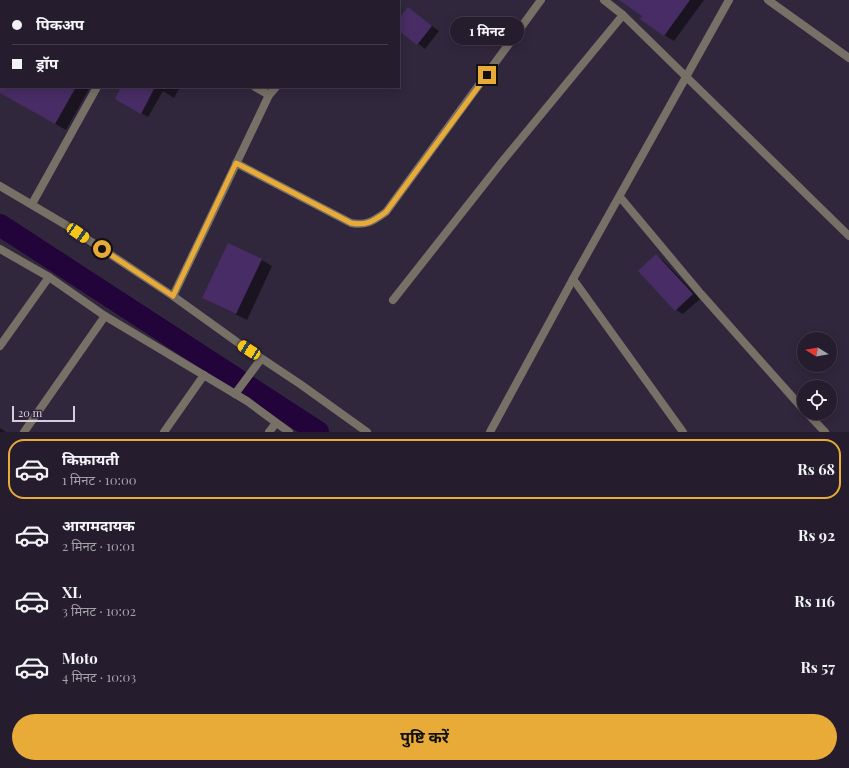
<!DOCTYPE html>
<html lang="hi">
<head>
<meta charset="utf-8">
<style>
	:root { --surface:#251d2e; --page:#2d2636; --text:#f1f3f6; --muted:#a3a2aa; --line:#423b4a; --accent:#e9ab38 }
	body { margin:0; font-family:"Playfair Display","Noto Sans Devanagari",serif; background:var(--page); color:var(--text); height:100vh; display:flex; flex-direction:column; font-size:15px; white-space:nowrap }
	* { box-sizing:border-box; margin:0 }
	p { font-size:13px; color:var(--muted) }
	.icon { flex:none; width:22px; height:22px; fill:none; stroke:currentColor; stroke-width:2; stroke-linecap:round; stroke-linejoin:round }
	.map { position:relative; height:432px; overflow:hidden }
	.drawer { display:flex; flex-direction:column; background:var(--surface); flex:1 }
	.drawer>* { flex:none }
	.banner { position:absolute; left:0px; top:0px; width:400px; height:88px; box-shadow:0 2px 10px #0003,0 0 0 1px var(--line); display:grid; align-content:center; height:88px; padding:0 12px; background:var(--surface) }
	.needle { width:26px; rotate:281deg }
	.buttons { position:absolute; left:797px; top:332px; display:grid; gap:8px }
	.buttons a { display:grid; place-items:center; width:40px; height:40px; border-radius:50%; background:var(--surface); box-shadow:0 2px 10px #0003,0 0 0 1px var(--line); font-size:20px }
	.scale { position:absolute; left:12px; bottom:10px; width:63px; box-sizing:border-box; padding-left:4px; border:2px solid #d4cedc; border-top:0; font-size:11px; line-height:14px; white-space:nowrap; color:#d4cedc; -webkit-text-stroke:3px #31273d; paint-order:stroke }
	.end { position:absolute; width:18px; height:18px; margin:-9px; border:5px solid #e9ab38; background:#111; box-shadow:0 0 0 2px #111 }
	.from { border-radius:50% }
	.bubble { position:absolute; height:28px; border-radius:14px; background:var(--surface); box-shadow:0 2px 10px #0003,0 0 0 1px var(--line); font-size:13px; font-weight:700; line-height:28px; text-align:center }
	.car { position:absolute; width:12px; height:24px; margin:-12px -6px; border-radius:5px; box-shadow:0 0 3px 1px #0007; background:linear-gradient(#f5c518 24%,#345 0 40%,#f5c518 0 76%,#345 0 86%,#f5c518 0) }
	.banner b { display:flex; align-items:center; gap:14px; height:38px; font-size:15px }
	.banner b+b { border-top:1px solid var(--line) }
	.banner i { width:10px; height:10px; background:var(--text) }
	ul { padding:7px 0 0; list-style:none }
	li { display:flex; align-items:center; gap:12px; height:60px; margin:0 8px 6px; padding:0 4px; border:2px solid transparent; border-radius:16px }
	li div { flex:1 }
	li b { display:block; font-size:15px }
	li em { font-style:normal; font-weight:700 }
	li.active { border-color:var(--accent) }
	li>.icon { width:36px; height:36px; stroke-width:1.5 }
	.primary-button { display:flex; gap:8px; margin-top:auto; padding:8px 12px }
	.primary-button a { flex:1; height:46px; border-radius:24px; background:var(--accent); color:#111; font-size:16px; font-weight:700; line-height:46px; text-align:center }
	.map>svg:first-child { display:block }
</style>
</head>
<body>
<div class="map">
<svg width="849" height="432" viewBox="0 0 849 432">
	<rect width="100%" height="100%" fill="#31273d"/>
	<g fill="#0007">
		<path d="M621 0H704L674 41 664 35 643 16Z"/>
		<path d="M408 9 439 31 425 49 399 29V20Z"/>
		<path d="M1 85V87H90L66 130 0 92Z"/>
		<path d="M123 87H180L174 98 163 91 148 117 116 99Z"/>
		<path d="M656 256 663 260 700 299 683 314 676 310Z"/>
		<path d="M262 260 272 266 247 320 203 298Z"/>
		<path d="M0 428 6 432H0Z"/>
	</g>
	<g fill="none" stroke-linecap="round" stroke-linejoin="round">
		<path stroke="#22033a" stroke-width="22" d="M0 225 318 432"/>
	</g>
	<g fill="#482c65">
		<path d="M619 0H690L664 36 640 19 642 16Z"/>
		<path d="M408 7 432 26 417 45 399 31V18Z"/>
		<path d="M0 87H76L55 124 0 93Z"/>
		<path d="M121 87H155L141 114 115 99Z"/>
		<path d="M228 243 262 259 236 314 202 298Z"/>
		<path d="M656 254 693 294 675 311 638 271Z"/>
	</g>
	<g fill="none" stroke-linecap="round" stroke-linejoin="round">
		<g stroke="#777066" stroke-width="8">
			<path d="M109 0 110 1"/>
			<path d="M604 0 623 15 849 236"/>
			<path d="M768 0 849 58"/>
			<path d="M150 1 151 0"/>
			<path d="M352 1 353 0"/>
			<path d="M255 87 269 95"/>
			<path d="M236 163 351 223C367 226 373 221 386 212L541 0"/>
			<path d="M620 197 701 294 804 410"/>
			<path d="M32 204 97 87"/>
			<path d="M0 249 49 277 105 316 247 401 289 432"/>
			<path d="M573 279 683 432"/>
			<path d="M173 296 269 95 276 87"/>
			<path d="M393 300 501 163 623 15"/>
			<path d="M0 346 49 277"/>
			<path d="M235 394 261 359"/>
			<path d="M807 413 825 432"/>
			<path d="M24 432 105 316"/>
			<path d="M164 432 204 375"/>
			<path d="M269 432 276 423"/>
			<path d="M490 432 573 279 729 0"/>
		</g>
		<path stroke="#777066" stroke-width="8" d="M0 186 66 225 173 296 237 342 300 384 367 432"/>
	</g>
	<g fill="none" stroke-linecap="round" stroke-linejoin="round">
		<path stroke="#e9ab38" stroke-width="5" d="M102 249 173 296 236 163 351 223C367 226 373 221 386 212L487 75"/>
	</g>
</svg>
<div class="buttons">
<a><svg class="needle" viewBox="-14 -14 28 28"><path d="M0-13l5 13h-10z" fill="#e53935"/><path d="M0 13l5-13h-10z" fill="#a3a2aa"/></svg></a>
<a><svg class="icon" aria-label="locate" viewBox="0 0 24 24"><circle cx="12" cy="12" r="6"/><path d="M12 2v4M12 18v4M2 12h4M18 12h4"/></svg></a>
</div>
<div class="scale">20 m</div>
<i class="end from" style="left:102px;top:249px"></i>
<i class="end" style="left:487px;top:75px"></i>
<div class="bubble" style="left:450px;top:17px;width:74px">1 मिनट</div>
<i class="car" style="left:78px;top:233px;rotate:124deg"></i>
<i class="car" style="left:249px;top:350px;rotate:303deg"></i>
<div class="banner">
<b><i class="from"></i>पिकअप</b>
<b><i></i>ड्रॉप</b>
</div>
</div>
<section class="drawer">
<ul>
<li class="active"><svg class="icon" aria-label="car" viewBox="0 0 24 24"><path d="M5 17H2v-5l4-1 3-4h7l3 4 3 1v5h-3M9 17h6M6 11h13"/><circle cx="7" cy="17" r="2"/><circle cx="17" cy="17" r="2"/></svg><div><b>किफ़ायती</b><p>1 मिनट · 10:00</p></div><em>Rs 68</em></li>
<li><svg class="icon" aria-label="car" viewBox="0 0 24 24"><path d="M5 17H2v-5l4-1 3-4h7l3 4 3 1v5h-3M9 17h6M6 11h13"/><circle cx="7" cy="17" r="2"/><circle cx="17" cy="17" r="2"/></svg><div><b>आरामदायक</b><p>2 मिनट · 10:01</p></div><em>Rs 92</em></li>
<li><svg class="icon" aria-label="car" viewBox="0 0 24 24"><path d="M5 17H2v-5l4-1 3-4h7l3 4 3 1v5h-3M9 17h6M6 11h13"/><circle cx="7" cy="17" r="2"/><circle cx="17" cy="17" r="2"/></svg><div><b>XL</b><p>3 मिनट · 10:02</p></div><em>Rs 116</em></li>
<li><svg class="icon" aria-label="car" viewBox="0 0 24 24"><path d="M5 17H2v-5l4-1 3-4h7l3 4 3 1v5h-3M9 17h6M6 11h13"/><circle cx="7" cy="17" r="2"/><circle cx="17" cy="17" r="2"/></svg><div><b>Moto</b><p>4 मिनट · 10:03</p></div><em>Rs 57</em></li>
</ul>
<div class="primary-button"><a>पुष्टि करें</a></div>
</section>
</body>
</html>
